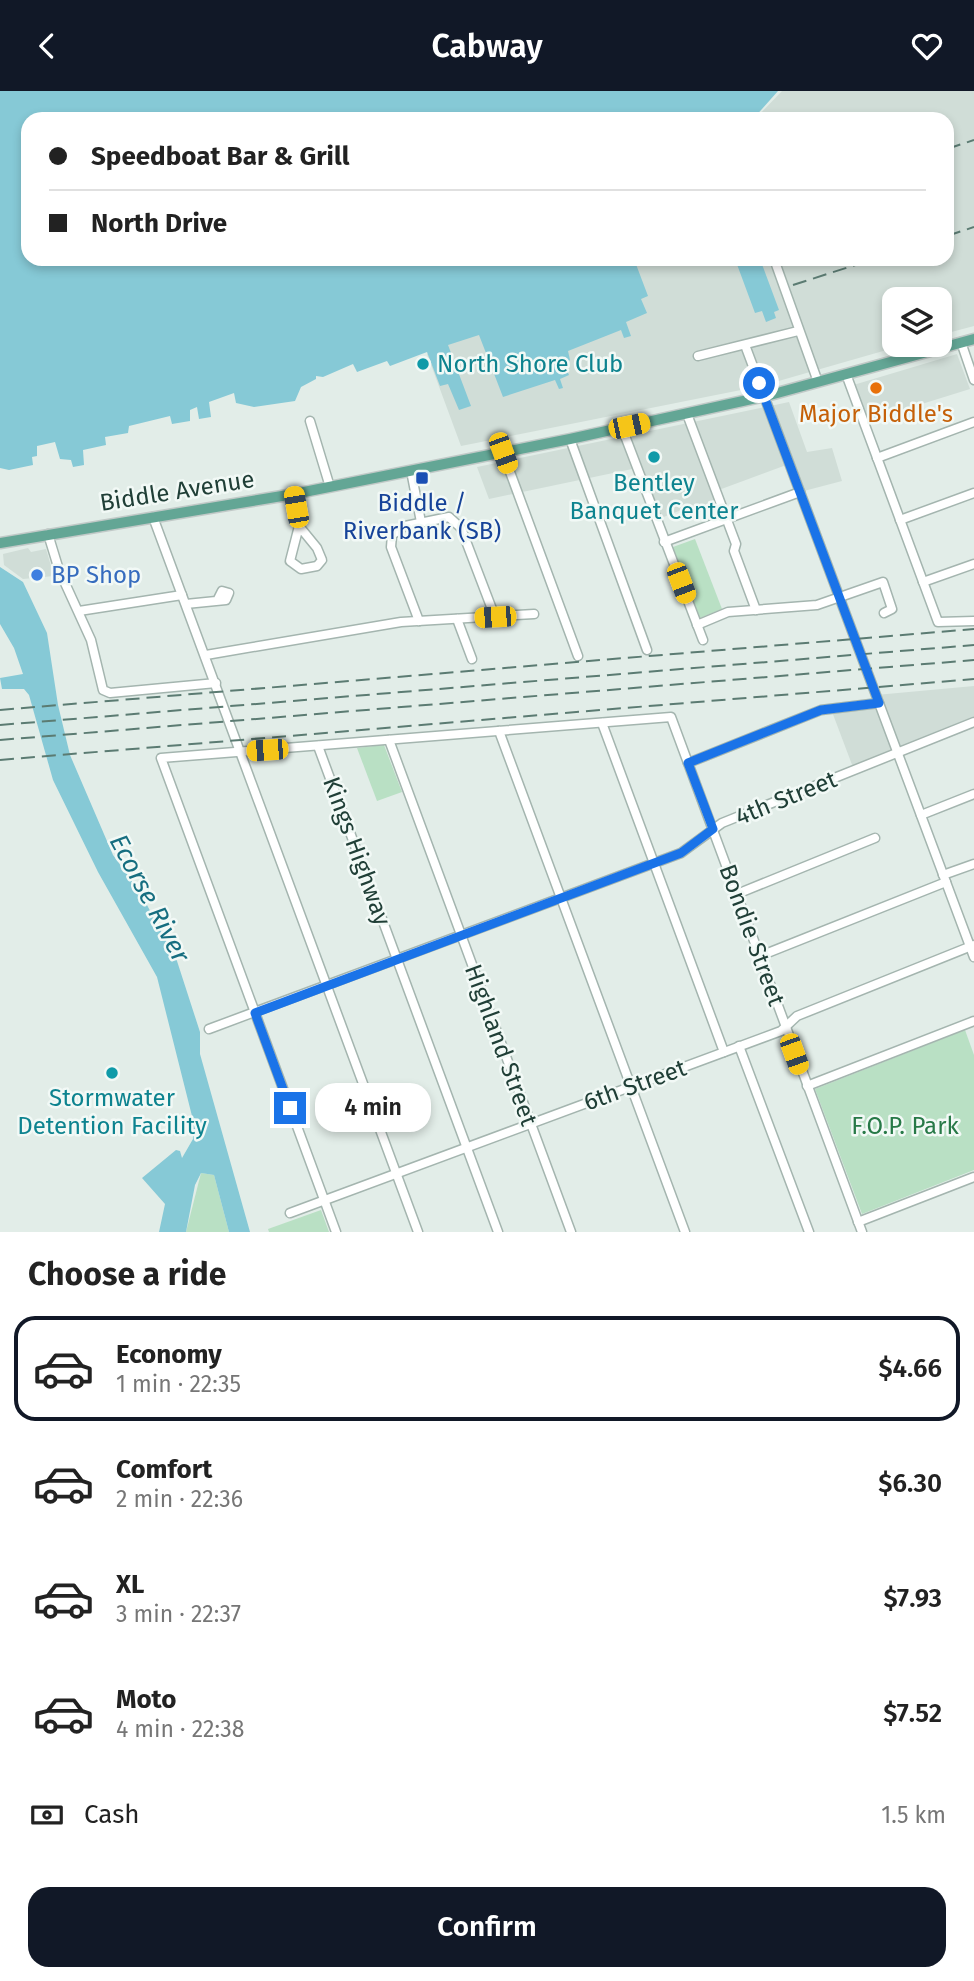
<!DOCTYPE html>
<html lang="en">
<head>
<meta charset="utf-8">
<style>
	:root { --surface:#fff; --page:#f2f2f2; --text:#222; --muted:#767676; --line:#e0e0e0; --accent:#111827 }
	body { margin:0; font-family:"Fira Sans",sans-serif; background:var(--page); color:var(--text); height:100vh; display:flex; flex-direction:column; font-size:26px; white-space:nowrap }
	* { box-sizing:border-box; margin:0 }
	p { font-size:23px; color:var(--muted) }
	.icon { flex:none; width:38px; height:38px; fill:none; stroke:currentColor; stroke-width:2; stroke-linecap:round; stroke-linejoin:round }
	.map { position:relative; height:1141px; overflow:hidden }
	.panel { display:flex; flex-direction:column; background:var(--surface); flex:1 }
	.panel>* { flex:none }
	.banner { position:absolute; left:21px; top:21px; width:933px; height:154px; border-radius:21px; box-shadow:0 4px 10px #0003; display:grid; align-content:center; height:154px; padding:0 28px; background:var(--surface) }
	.fabs { position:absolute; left:882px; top:196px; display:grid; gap:14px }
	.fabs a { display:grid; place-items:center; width:70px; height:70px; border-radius:14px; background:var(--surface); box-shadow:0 4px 10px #0003; font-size:35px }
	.end { position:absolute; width:32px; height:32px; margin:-16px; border:9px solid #1a73e8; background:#fff; box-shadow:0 0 0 4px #fff }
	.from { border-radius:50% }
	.bubble { position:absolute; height:49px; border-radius:21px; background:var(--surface); box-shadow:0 4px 10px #0003; font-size:23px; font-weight:600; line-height:49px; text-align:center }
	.car { position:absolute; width:21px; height:42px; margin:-21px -10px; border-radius:9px; box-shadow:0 0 5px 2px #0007; background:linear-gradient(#f5c518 24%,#345 0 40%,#f5c518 0 76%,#345 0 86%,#f5c518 0) }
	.banner b { display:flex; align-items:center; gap:24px; height:66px; font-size:26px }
	.banner b+b { border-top:2px solid var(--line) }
	.banner i { width:18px; height:18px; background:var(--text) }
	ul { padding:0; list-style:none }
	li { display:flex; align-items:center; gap:21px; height:105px; margin:0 14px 10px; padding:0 14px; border:4px solid transparent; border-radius:21px }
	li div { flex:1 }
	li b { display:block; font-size:26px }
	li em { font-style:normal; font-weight:600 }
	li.selected { border-color:var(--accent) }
	li>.icon { width:63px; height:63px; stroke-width:1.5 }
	h2 { padding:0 28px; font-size:32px; line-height:84px }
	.pay { display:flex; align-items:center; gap:18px; height:77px; padding:0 28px; font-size:26px }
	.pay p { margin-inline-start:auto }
	.button { display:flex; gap:14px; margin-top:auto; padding:14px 28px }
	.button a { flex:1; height:80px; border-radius:21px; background:var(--accent); color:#fff; font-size:28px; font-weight:600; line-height:80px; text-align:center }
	header { display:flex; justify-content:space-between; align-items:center; height:91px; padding:0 28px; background:var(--accent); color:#fff; font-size:32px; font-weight:600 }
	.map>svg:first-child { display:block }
</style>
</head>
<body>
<header><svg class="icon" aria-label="back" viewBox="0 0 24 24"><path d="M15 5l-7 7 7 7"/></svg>Cabway<svg class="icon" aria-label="heart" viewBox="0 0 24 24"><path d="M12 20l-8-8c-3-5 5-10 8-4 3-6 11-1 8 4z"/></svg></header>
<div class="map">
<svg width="974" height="1141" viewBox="0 0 974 1141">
	<rect width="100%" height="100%" fill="#e2ede8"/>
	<g fill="#d0ddd7">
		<path d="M782 0H974V235L940 244V208H894V254H904L761 295 461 355 427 263 576 168H947V28H755Z"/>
		<path d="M957 263 970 298 864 331 850 295Z"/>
		<path d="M789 311 807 361 832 357 842 390 800 401 789 373 716 400 721 413 687 426 684 418 656 429 637 377 489 408 477 376Z"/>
		<path d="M28 457 31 461 46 458 54 485 23 488 4 474 3 463Z"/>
		<path d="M974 595V631L854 679 831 618 878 612 876 604Z"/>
	</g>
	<g fill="#b9e0c4">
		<path d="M695 448 722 518 700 527 673 456Z"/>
		<path d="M384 654 402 701 377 710 357 657Z"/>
		<path d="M965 939 974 964V1079L862 1123 815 998Z"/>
		<path d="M201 1082 214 1084 229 1141H186Z"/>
		<path d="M321 1119 329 1141H269L268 1138Z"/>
	</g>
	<g fill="#86c9d6">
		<path d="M0 0H778L753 28H28V168H634L648 205 641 208 647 222 626 231 631 245 624 247 621 239 568 260 570 269 564 273 569 284 560 288 563 297 559 298 555 289 503 306 479 244 448 254 471 315 459 319 448 293 440 295 427 261 390 275 387 270 357 281 353 273 323 286 316 285V288L301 296 295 310 254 316 236 312 234 302 209 311 211 326 199 328 197 316 190 319V330L172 333 170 325 129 335 128 342 105 346 106 354 83 359 84 374 73 376 71 369 60 368 55 351 37 355V365L32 366 33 374 9 379 0 377Z"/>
		<path d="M735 168H760L779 219 774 221 776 227 766 231 762 220 755 222Z"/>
		<path d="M0 476 23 491 47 542 58 614 70 664 113 764 140 801 177 870 200 941V963L250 1141H229L214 1084 201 1082 195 1094 186 1141H159L165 1113 142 1087 176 1059 180 1060 182 1067 193 1048 192 1025 157 886 98 781 53 689 29 604 24 598H2L0 587 23 583 14 557 0 533Z"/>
	</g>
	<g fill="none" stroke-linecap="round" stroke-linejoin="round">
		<defs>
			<g id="minor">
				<path d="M774 168 818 291"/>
				<path d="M961 251 974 289"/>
				<path d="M745 254 974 866"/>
				<path d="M698 265 798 240"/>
				<path d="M846 283 938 531 974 530"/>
				<path d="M687 323 736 453 734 460 756 519"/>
				<path d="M310 330 330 396"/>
				<path d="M622 337 703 549"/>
				<path d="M570 348 647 559"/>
				<path d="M503 362 578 565"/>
				<path d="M877 367 974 331"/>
				<path d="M411 380 421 431"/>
				<path d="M294 403 299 435"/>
				<path d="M153 426 418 1141"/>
				<path d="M900 429 974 402"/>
				<path d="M299 435 317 457 322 469 317 475 301 478 290 470Z"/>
				<path d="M48 443 59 479 91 549 103 599 110 602 216 592"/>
				<path d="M664 451 800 401"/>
				<path d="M923 491 974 473"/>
				<path d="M186 513 226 509 229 502 222 500 218 508"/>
				<path d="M79 520 182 504"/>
				<path d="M457 528 472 568"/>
				<path d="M419 530 391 456 392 444 405 435 449 426 461 437 495 526"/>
				<path d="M697 534 728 521 817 514 883 491 892 518 884 522"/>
				<path d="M206 564 401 531 534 523"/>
				<path d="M602 632 724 961"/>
				<path d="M499 640 685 1141"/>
				<path d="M389 649 571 1141"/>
				<path d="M318 655 498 1141"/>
				<path d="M688 672 821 619 879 612"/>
				<path d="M921 724 974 703"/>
				<path d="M943 784 974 773"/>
				<path d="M737 803 875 747"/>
				<path d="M760 865 946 791"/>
				<path d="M209 938 681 762 722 732 974 631"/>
				<path d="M739 955 809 1141"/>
				<path d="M807 995 974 930"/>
				<path d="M290 1122 781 940 797 925 974 854"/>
				<path d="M858 1131 974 1086"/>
				<path d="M336 1141 161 667 671 626 862 1141"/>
			</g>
			<path id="major" d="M0 452 294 403 570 348 770 304 974 248"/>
		</defs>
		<use href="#minor" stroke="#a4b5af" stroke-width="11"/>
		<use href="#major" stroke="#c1c9c7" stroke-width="13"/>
		<use href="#minor" stroke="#fff" stroke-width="8"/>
		<use href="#major" stroke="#63a695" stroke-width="10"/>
		<g stroke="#5b7b72" stroke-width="2" stroke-dasharray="14 7" stroke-linecap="butt">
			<path d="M947 58 974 49"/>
			<path d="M947 145 974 136"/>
			<path d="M793 194 874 168"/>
			<path d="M0 619 974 538"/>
			<path d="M0 634 974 554"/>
			<path d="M0 649 974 569"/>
			<path d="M0 669 974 588"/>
		</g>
	</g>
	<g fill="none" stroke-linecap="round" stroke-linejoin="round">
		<path stroke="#1a73e8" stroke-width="9" d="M290 1017 255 922 681 762 713 738 688 672 821 619 879 612 759 292"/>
	</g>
	<g fill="#0f9aa8" stroke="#f2f9f6" stroke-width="2.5">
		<circle cx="423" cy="273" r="7"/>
		<circle cx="654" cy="366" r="7"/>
		<circle cx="112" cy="982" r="7"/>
	</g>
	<circle fill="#e8710a" stroke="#f2f9f6" stroke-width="2.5" cx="876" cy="297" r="7"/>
	<rect fill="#1a4fb4" stroke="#f2f9f6" stroke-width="2.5" x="415" y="380" width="14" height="14" rx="3.5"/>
	<circle fill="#3f7fe0" stroke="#f2f9f6" stroke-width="2.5" cx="37" cy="484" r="7"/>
	<g text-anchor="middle" stroke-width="5" stroke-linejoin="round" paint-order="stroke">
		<g font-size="24" fill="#0d838f" stroke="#f2f9f6">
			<text x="437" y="281" text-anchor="start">North Shore Club</text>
			<text x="654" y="400">Bentley<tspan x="654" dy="28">Banquet Center</tspan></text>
			<text x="112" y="1015">Stormwater<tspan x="112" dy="28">Detention Facility</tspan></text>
		</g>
		<g font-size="24" fill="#c56008" stroke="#f2f9f6">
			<text x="876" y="331">Major Biddle's</text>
		</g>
		<g font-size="24" fill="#203f37" stroke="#f2f9f6">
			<text transform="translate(177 400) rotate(-9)" y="8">Biddle Avenue</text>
			<text transform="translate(786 707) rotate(-22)" y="8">4th Street</text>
			<text transform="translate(357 760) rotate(70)" y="8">Kings Highway</text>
			<text transform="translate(752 844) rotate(70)" y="8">Bondie Street</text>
			<text transform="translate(501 954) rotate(70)" y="8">Highland Street</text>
			<text transform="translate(635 994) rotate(-20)" y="8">6th Street</text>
		</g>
		<g font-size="24" fill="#164399" stroke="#f2f9f6">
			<text x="422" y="420">Biddle /<tspan x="422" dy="28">Riverbank (SB)</tspan></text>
		</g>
		<g font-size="24" fill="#366cbe" stroke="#f2f9f6" text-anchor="start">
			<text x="51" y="492">BP Shop</text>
		</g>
		<g font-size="24" fill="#277947" stroke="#f2f9f6">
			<text x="905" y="1043">F.O.P. Park</text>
		</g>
		<g font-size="26" font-style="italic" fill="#166e80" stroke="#f2f9f6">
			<text transform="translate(150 807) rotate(62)" y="9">Ecorse River</text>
		</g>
	</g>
</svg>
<div class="fabs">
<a><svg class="icon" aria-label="layers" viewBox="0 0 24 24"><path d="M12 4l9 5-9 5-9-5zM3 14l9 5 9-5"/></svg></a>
</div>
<i class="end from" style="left:759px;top:292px"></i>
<i class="end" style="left:290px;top:1017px"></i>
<div class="bubble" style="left:315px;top:992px;width:116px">4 min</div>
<i class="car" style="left:629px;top:335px;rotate:78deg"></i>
<i class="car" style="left:503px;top:362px;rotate:160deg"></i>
<i class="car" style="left:296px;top:416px;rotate:350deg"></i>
<i class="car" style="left:681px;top:492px;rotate:159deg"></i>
<i class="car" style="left:495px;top:526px;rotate:267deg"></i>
<i class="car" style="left:267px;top:659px;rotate:266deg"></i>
<i class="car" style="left:794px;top:963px;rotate:160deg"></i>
<div class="banner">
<b><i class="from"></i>Speedboat Bar &amp; Grill</b>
<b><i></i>North Drive</b>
</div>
</div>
<section class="panel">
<h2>Choose a ride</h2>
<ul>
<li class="selected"><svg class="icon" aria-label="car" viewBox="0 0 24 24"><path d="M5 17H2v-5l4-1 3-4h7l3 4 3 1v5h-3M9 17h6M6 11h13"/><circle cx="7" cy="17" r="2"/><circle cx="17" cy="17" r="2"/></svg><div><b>Economy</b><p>1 min · 22:35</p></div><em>$4.66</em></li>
<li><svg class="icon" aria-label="car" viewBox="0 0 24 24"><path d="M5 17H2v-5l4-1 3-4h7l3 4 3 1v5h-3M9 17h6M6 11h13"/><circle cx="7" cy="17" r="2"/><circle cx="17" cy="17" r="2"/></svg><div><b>Comfort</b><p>2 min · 22:36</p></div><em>$6.30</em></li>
<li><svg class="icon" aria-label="car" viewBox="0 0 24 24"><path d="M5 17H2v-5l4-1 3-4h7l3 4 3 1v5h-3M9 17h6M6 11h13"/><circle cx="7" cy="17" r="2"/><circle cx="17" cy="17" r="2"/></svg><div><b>XL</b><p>3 min · 22:37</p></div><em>$7.93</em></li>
<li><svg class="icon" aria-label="car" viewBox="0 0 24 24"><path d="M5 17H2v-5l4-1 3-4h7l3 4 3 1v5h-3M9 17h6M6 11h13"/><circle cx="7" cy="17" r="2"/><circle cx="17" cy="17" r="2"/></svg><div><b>Moto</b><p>4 min · 22:38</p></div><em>$7.52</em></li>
</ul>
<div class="pay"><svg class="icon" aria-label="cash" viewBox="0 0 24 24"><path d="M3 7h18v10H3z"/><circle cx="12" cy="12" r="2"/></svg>Cash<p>1.5 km</p></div>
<div class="button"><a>Confirm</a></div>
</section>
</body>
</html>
